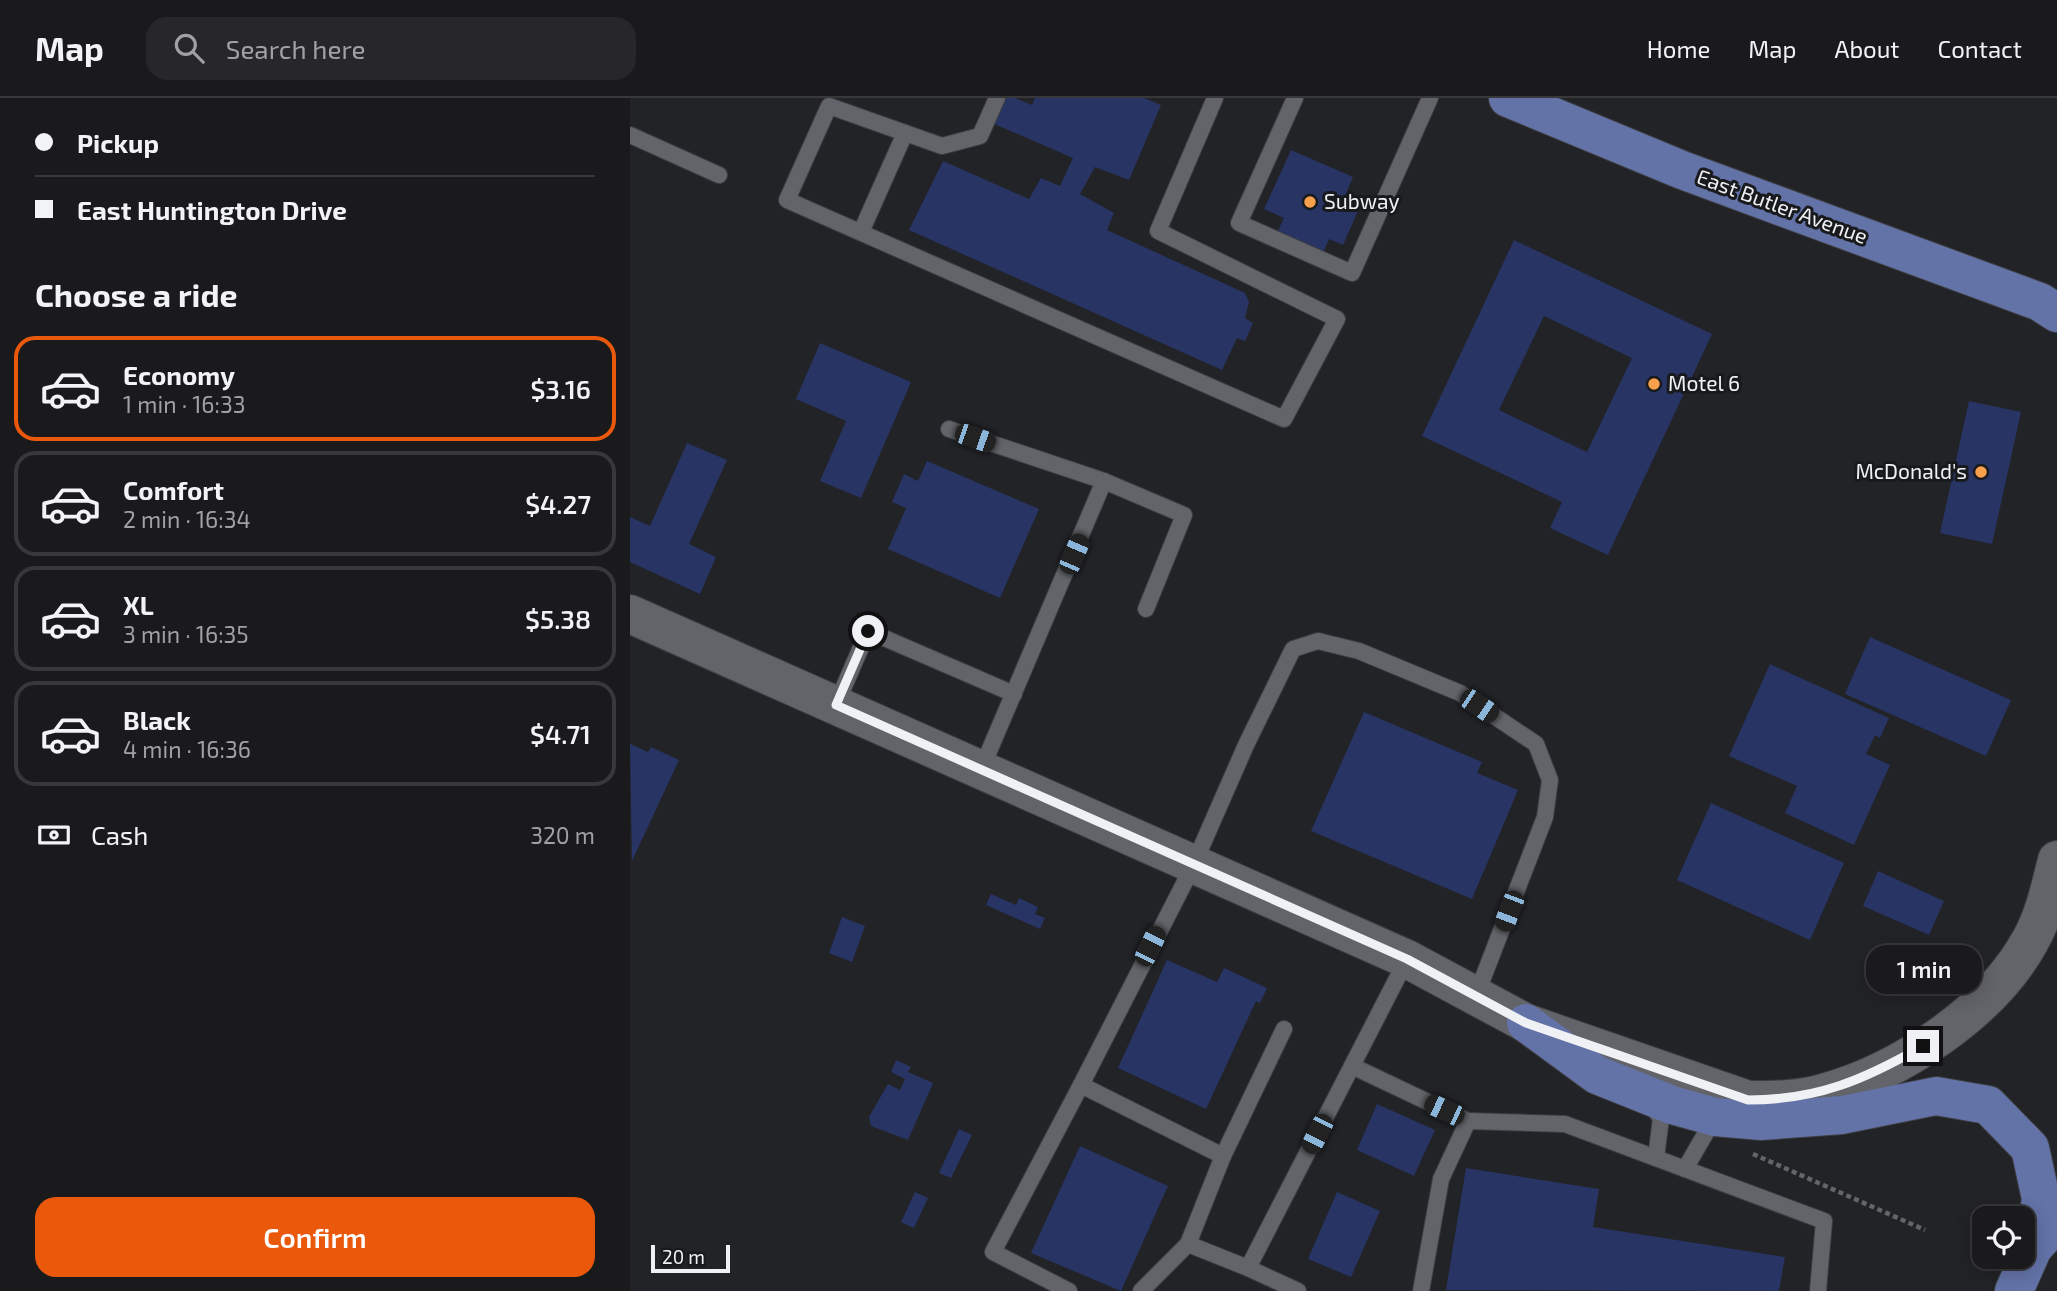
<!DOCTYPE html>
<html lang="en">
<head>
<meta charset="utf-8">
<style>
	:root { --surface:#1a1a1d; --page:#27272a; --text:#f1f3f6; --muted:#9fa1a4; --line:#38383b; --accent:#ea580c }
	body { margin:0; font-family:"Exo 2",sans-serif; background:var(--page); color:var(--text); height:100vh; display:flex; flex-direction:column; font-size:26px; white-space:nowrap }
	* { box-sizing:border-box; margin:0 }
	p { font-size:23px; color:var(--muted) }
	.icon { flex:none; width:38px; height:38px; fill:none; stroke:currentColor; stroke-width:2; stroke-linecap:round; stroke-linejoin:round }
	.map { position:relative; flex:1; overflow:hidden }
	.drawer { display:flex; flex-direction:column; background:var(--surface); width:630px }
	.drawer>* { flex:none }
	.hud { display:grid; align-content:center; height:154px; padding:0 35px; background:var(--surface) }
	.tools { position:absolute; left:1342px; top:1108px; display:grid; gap:14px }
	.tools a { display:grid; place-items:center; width:63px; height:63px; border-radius:14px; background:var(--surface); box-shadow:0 4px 18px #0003,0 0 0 2px var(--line); font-size:35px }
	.scale { position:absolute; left:21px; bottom:18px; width:79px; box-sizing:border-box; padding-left:7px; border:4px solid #f0f1f4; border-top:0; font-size:19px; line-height:24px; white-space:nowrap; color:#f0f1f4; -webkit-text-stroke:5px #181a1e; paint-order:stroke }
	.end { position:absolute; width:32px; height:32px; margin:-16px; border:9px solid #f0f1f4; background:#111; box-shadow:0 0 0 4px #111 }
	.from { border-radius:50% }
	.bubble { position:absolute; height:49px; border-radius:21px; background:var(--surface); box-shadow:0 4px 18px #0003,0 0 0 2px var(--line); font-size:23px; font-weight:600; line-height:49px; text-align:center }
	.car { position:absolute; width:21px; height:42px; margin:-21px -10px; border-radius:9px; box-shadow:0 0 5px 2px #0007; background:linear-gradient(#222 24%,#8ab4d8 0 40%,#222 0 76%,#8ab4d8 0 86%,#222 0) }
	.hud b { display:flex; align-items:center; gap:24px; height:66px; font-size:26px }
	.hud b+b { border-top:2px solid var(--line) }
	.hud i { width:18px; height:18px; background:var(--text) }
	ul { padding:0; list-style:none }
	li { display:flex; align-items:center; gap:21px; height:105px; margin:0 14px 10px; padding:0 21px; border:4px solid var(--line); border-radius:21px }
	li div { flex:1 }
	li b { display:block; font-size:26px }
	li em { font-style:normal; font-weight:600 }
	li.active { border-color:var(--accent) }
	li>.icon { width:63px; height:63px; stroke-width:1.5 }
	h2 { padding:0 35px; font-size:32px; line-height:84px }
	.pay { display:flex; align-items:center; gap:18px; height:77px; padding:0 35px; font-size:26px }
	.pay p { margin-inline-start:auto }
	.button { display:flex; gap:14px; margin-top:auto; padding:14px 35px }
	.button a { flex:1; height:80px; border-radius:21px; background:var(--accent); color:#fff; font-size:28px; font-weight:600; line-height:80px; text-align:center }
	header { display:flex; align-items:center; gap:42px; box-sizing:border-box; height:98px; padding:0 35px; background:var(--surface); border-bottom:2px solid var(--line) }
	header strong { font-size:33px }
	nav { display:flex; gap:38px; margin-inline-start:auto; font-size:24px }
	.search { width:490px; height:63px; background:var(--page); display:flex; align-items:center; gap:18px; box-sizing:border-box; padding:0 24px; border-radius:21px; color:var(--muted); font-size:26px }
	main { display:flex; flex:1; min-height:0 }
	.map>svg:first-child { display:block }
</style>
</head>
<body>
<header>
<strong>Map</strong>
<div class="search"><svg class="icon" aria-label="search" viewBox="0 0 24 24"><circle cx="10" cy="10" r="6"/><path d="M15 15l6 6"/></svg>Search here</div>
<nav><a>Home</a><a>Map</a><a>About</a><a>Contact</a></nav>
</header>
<main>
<section class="drawer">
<div class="hud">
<b><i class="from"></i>Pickup</b>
<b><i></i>East Huntington Drive</b>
</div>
<h2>Choose a ride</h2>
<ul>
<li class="active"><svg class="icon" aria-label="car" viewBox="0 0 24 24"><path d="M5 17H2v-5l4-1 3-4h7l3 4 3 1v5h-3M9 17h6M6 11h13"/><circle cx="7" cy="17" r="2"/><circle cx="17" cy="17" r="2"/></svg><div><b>Economy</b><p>1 min · 16:33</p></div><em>$3.16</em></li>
<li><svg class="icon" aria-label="car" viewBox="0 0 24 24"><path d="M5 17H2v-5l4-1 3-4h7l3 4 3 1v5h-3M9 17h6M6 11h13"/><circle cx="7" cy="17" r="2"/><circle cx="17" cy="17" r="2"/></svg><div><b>Comfort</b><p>2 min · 16:34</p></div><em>$4.27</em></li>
<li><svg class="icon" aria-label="car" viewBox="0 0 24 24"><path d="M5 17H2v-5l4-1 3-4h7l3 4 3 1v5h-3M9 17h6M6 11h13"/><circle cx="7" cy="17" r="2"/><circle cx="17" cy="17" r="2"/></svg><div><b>XL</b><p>3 min · 16:35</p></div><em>$5.38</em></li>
<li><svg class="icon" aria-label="car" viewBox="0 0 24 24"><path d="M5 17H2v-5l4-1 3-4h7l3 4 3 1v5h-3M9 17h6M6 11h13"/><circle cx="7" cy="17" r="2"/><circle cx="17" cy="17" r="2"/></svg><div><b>Black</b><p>4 min · 16:36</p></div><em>$4.71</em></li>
</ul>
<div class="pay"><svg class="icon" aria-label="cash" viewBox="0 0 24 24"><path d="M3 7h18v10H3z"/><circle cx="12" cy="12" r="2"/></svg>Cash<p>320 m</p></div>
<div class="button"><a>Confirm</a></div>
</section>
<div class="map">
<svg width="1427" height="1193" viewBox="0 0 1427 1193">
	<rect width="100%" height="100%" fill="#222327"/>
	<g fill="#283464" fill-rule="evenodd">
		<path d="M372 0H385L402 7 405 0H514L531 7 499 82 465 69 450 96 484 115 477 132 615 195 619 204 615 220 623 225 615 243 607 240 592 272 279 132 313 63 399 101 411 80 430 88 443 60 362 25Z"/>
		<path d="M661 52 723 79 714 100 730 108 713 147 699 141 693 155 647 135 654 120 634 111Z"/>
		<path d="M884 142 1082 236 978 457 920 430 932 404 792 338ZM914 218 1002 260 957 354 869 312Z"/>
		<path d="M190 245 281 284 231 400 190 383 216 323 166 301Z"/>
		<path d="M1339 303 1391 314 1362 446 1310 435Z"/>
		<path d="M57 345 97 362 59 446 86 459 70 496 0 464V419L20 428Z"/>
		<path d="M297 363 409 411 370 500 258 451 276 410 262 404 274 376 288 383Z"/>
		<path d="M1240 539 1381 602 1356 658 1215 596Z"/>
		<path d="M1140 566 1259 620 1250 640 1245 637 1236 656 1260 667 1224 747 1155 715 1167 688 1099 658Z"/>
		<path d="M734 614 852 664 847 675 888 692 842 801 681 733Z"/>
		<path d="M0 646 18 654 21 649 49 662 2 763Z"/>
		<path d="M1081 705 1214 765 1180 842 1047 782Z"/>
		<path d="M1248 773 1314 803 1299 837 1233 808Z"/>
		<path d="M361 796 386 807 389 800 408 809 405 816 415 820 410 831 356 807Z"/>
		<path d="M212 819 235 828 222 864 199 855Z"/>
		<path d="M537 862 587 884 594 870 637 890 630 905 626 903 576 1011 488 970Z"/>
		<path d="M266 962 281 969 278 974 303 985 278 1042 241 1028 239 1019 258 986 270 992 275 981 261 974Z"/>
		<path d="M747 1006 805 1032 784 1078 727 1052Z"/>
		<path d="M329 1031 342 1037 321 1080 309 1075Z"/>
		<path d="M450 1048 538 1088 491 1193 401 1155Z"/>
		<path d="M836 1070 969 1091 963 1129 1155 1159 1149 1193 816 1192Z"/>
		<path d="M285 1094 298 1100 284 1130 271 1124Z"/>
		<path d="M707 1094 750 1113 721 1179 678 1161Z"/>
	</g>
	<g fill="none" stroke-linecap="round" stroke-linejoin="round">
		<defs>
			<g id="service">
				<path d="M367 0 350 38 312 48 199 8 157 102 654 321 707 221 528 133 585 0"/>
				<path d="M665 0 609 125 722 175 800 0"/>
				<path d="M0 37 89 77"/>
				<path d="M231 134 275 35"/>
				<path d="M319 331 474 383 351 672"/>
				<path d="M474 383 554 417 516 511"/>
				<path d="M206 607 238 533 384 596"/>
				<path d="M654 931 593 1058 451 987 563 768 616 647 663 551 688 543 729 553 830 595 906 646 920 682 915 719 846 898"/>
				<path d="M722 968 838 1023"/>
				<path d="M1020 1006 1031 1020 1026 1060"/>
				<path d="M593 1058 558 1146 618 1170 777 861"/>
				<path d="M1055 1071 1085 1019"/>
				<path d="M618 1170 668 1193"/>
				<path d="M439 1193 363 1154 451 987"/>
				<path d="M511 1193 558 1146"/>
				<path d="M791 1193 811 1081 838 1023 935 1026 1194 1123 1188 1193"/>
			</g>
			<path id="tertiary" d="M0 516 777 861 896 925 1118 1002C1144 1002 1168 1002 1193 995 1270 974 1361 914 1400 843 1414 819 1420 790 1427 762"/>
			<g id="primary">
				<path d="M878 0 1052 72 1410 204 1427 215"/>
				<path d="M896 925 967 977 1042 1007 1085 1019 1131 1023 1212 1017 1306 998 1358 1007 1400 1050 1411 1101 1403 1150"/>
				<path d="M1384 1193 1403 1150 1421 1130"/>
			</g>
		</defs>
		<use href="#service" stroke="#3d3e42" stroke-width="18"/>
		<use href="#tertiary" stroke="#3d3e42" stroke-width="40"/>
		<use href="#primary" stroke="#3d3e42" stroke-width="40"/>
		<path stroke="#646569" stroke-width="4.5" stroke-dasharray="5 3.5" stroke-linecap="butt" d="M1123 1056 1295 1132"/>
		<use href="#service" stroke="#626469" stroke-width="16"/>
		<use href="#tertiary" stroke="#626469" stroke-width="38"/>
		<use href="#primary" stroke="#6372a7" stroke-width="38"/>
	</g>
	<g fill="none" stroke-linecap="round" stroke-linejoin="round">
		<path stroke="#f0f1f4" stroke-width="9" d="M238 533 206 607 777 861 896 925 1118 1002C1187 1002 1234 982 1293 948"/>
	</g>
	<g fill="#f9a04d" stroke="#181a1e" stroke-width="2.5">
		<circle cx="680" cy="104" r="7"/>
		<circle cx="1024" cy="286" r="7"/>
		<circle cx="1351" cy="374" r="7"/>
	</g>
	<g text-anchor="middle" stroke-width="6" stroke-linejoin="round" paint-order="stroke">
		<g font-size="21" fill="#f0f1f4" stroke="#181a1e" text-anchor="start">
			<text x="694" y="111">Subway</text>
			<text x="1038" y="293">Motel 6</text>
			<text x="1337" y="381" text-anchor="end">McDonald's</text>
		</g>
		<g font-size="21" fill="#f0f1f4" stroke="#181a1e">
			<text transform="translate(1152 109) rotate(20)" y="7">East Butler Avenue</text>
		</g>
	</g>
</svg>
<div class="tools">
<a><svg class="icon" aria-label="locate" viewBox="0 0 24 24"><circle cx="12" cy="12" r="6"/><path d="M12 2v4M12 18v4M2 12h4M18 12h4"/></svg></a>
</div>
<div class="scale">20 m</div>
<i class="end from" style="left:238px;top:533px"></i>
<i class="end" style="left:1293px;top:948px"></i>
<div class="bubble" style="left:1236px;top:847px;width:116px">1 min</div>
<i class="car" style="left:345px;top:340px;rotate:109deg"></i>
<i class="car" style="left:444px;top:456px;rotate:23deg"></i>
<i class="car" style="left:849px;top:608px;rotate:124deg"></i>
<i class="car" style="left:879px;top:813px;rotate:201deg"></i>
<i class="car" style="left:520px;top:848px;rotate:26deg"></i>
<i class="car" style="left:814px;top:1012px;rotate:295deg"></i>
<i class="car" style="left:687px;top:1036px;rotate:207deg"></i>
</div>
</main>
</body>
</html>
